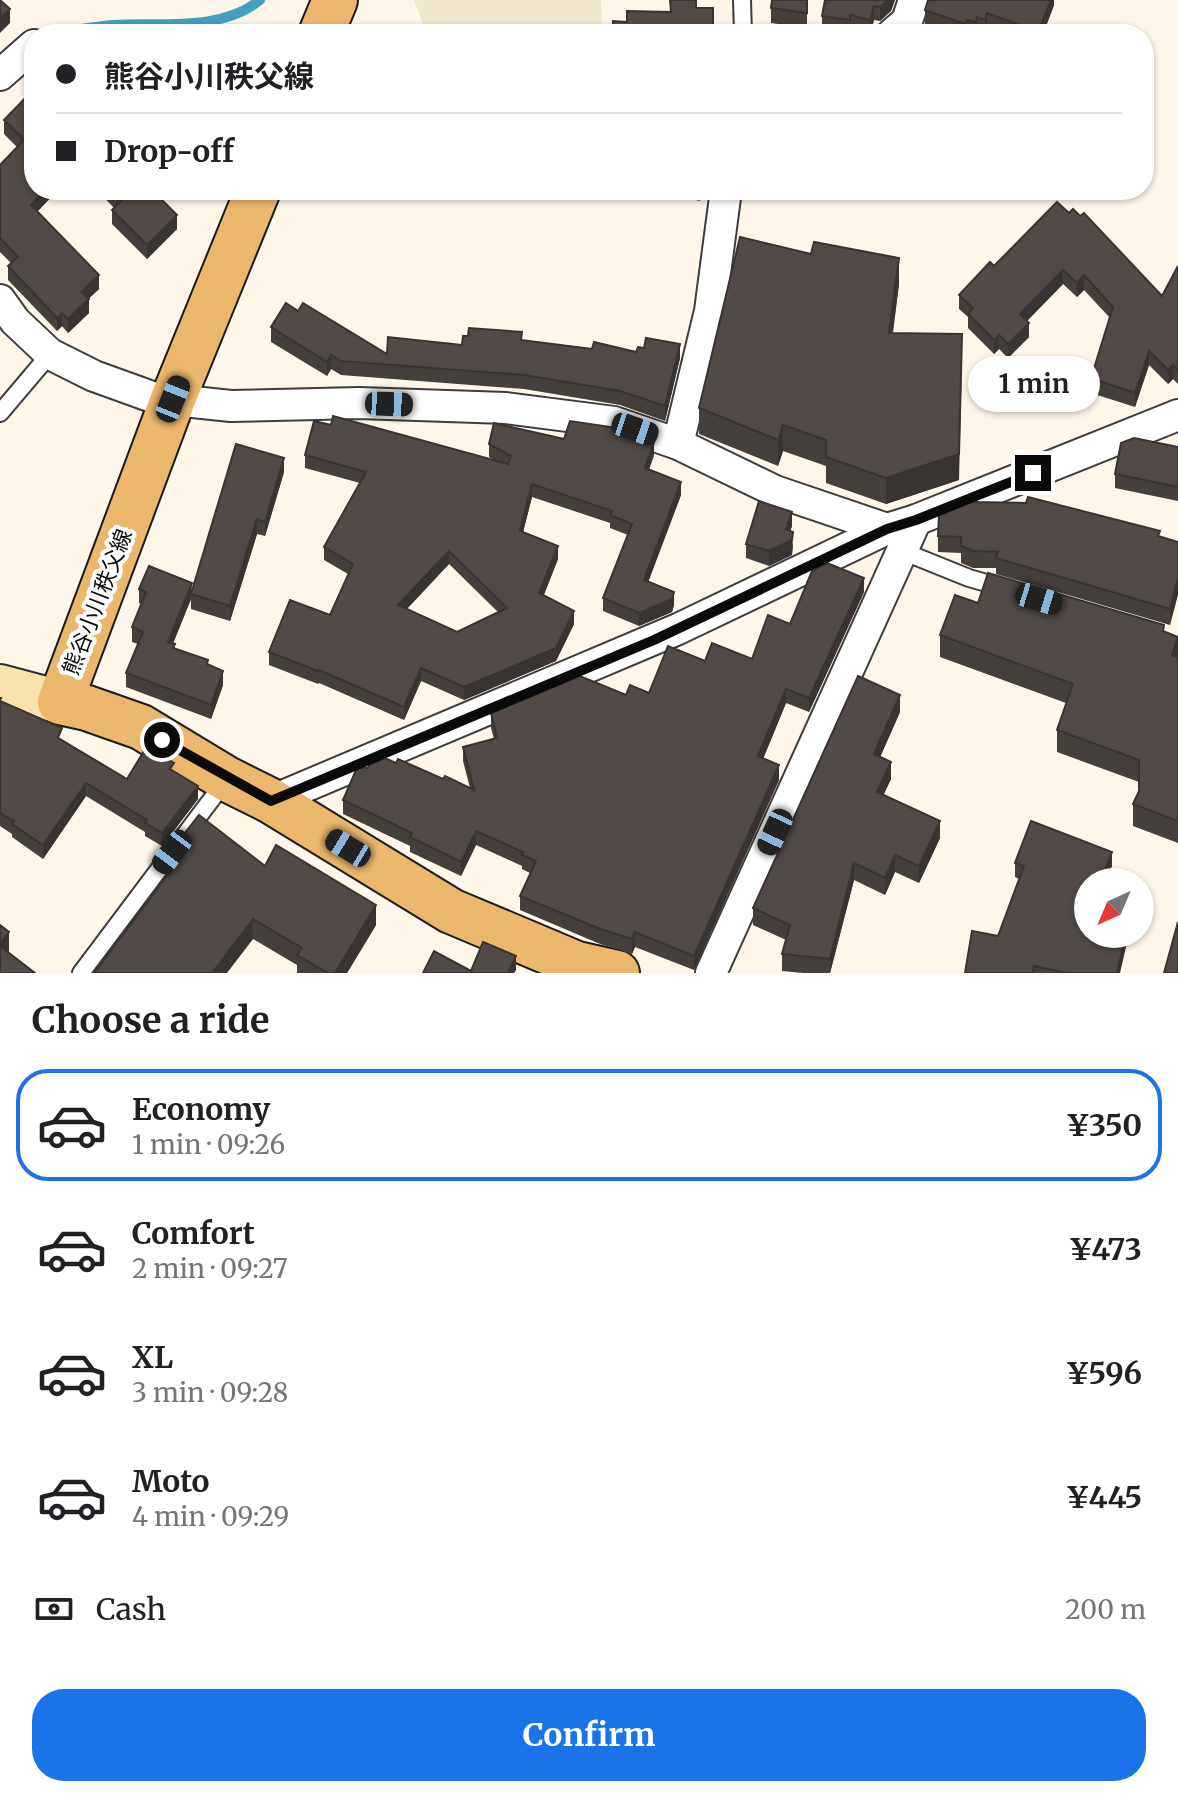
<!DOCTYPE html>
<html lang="en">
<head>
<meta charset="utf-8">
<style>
	:root { --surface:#fff; --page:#f2f2f2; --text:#202124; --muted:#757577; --line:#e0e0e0; --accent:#1a73e8 }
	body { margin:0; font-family:Merriweather,"Noto Sans JP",serif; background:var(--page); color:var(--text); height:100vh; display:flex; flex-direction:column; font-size:30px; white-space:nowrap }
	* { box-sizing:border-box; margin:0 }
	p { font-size:26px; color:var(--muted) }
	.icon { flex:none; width:44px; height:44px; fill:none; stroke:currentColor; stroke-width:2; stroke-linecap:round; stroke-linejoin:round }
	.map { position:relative; height:973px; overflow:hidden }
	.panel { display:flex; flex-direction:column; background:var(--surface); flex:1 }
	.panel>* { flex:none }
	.top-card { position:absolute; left:24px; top:24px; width:1130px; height:176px; border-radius:32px; box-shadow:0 2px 6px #0004; display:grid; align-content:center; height:176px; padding:0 32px; background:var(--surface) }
	.needle { width:52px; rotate:224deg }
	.buttons { position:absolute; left:1074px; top:868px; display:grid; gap:16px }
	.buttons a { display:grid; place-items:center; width:80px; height:80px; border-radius:50%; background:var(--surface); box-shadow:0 2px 6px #0004; font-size:40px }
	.end { position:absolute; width:36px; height:36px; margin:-18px; border:10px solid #0a0a0a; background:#fff; box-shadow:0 0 0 4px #fff }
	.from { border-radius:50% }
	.bubble { position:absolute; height:56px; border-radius:28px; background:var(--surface); box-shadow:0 2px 6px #0004; font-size:26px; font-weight:700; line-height:56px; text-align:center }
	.car { position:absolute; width:24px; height:48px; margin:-24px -12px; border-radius:10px; box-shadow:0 0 6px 2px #0007; background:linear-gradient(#222 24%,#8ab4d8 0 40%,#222 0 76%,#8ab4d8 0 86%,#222 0) }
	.top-card b { display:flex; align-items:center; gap:28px; height:76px; font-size:30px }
	.top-card b+b { border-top:2px solid var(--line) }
	.top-card i { width:20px; height:20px; background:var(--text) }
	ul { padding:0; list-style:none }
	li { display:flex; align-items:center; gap:24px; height:112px; margin:0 16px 12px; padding:0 16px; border:4px solid transparent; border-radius:32px }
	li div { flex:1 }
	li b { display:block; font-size:30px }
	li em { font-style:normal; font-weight:700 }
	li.selected { border-color:var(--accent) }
	li>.icon { width:72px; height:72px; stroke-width:1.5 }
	h2 { padding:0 32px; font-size:36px; line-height:96px }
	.pay { display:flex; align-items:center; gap:20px; height:88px; padding:0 32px; font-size:30px }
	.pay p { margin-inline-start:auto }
	.action { display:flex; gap:16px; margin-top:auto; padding:16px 32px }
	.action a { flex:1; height:92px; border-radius:32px; background:var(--accent); color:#fff; font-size:32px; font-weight:700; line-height:92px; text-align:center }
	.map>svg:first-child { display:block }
</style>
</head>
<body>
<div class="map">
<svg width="1178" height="973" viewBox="0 0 1178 973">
	<rect width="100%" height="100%" fill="#fdf6e9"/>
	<path fill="#efe7cc" d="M414 0H601L602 34H427Z"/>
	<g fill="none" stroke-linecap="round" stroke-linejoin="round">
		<path stroke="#42a0be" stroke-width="10" d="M65 34 69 31C83 29 98 26 113 25 160 22 221 32 260 0"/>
		<defs>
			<g id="lane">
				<path d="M742 0 743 34"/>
				<path d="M0 413 50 354"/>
				<path d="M902 551 969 578 1004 588"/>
				<path d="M81 973 226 780"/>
			</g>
			<g id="street">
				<path d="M892 34 907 21 914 0"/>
				<path d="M0 75 34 45"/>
				<path d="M0 300 15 321 50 354 94 376 155 398 231 406 359 403 506 408 614 422 678 444 775 491 887 529"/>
				<path d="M678 444 710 311 726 190"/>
				<path d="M271 801 678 629 887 529 916 520 1178 415"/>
				<path d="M711 973 916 520"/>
			</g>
			<path id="secondary" d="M0 686 60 702"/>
			<g id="primary">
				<path d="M321 34 335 0"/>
				<path d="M258 190 173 399 60 702 87 708 141 727 227 779 271 801 451 911 577 964 617 973"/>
			</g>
		</defs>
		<use href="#lane" stroke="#3d3d3d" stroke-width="20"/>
		<use href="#street" stroke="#3d3d3d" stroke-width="34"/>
		<use href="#secondary" stroke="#2c2c2c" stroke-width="46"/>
		<use href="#primary" stroke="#1b1b1b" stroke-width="48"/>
		<use href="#lane" stroke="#fff" stroke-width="16"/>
		<use href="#street" stroke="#fff" stroke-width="30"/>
		<use href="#secondary" stroke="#f6e2aa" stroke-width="42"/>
		<use href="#primary" stroke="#eab76c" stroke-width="44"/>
	</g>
	<g fill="#46403d" fill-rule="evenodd">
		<path d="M807 0V28L771 23V8Z"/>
		<path d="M825 0H895L891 11 880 21 874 20 870 34 850 28V34L822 30V16Z"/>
		<path d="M1054 0V5L1043 34H1006L987 27 985 34 977 31 976 34H953L925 25V10Z"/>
		<path d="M34 89V190H58L38 211 99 289 88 299 89 313 68 333 62 326 57 331 8 280V266L11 263 0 252V165L17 147 4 134V120Z"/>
		<path d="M97 190H152L177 229 147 259 112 224V210L114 208Z"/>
		<path d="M674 190H702L700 201 674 195Z"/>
		<path d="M1057 202 1162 296 1178 266V384L1173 379 1168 384 1149 365 1135 407 1091 393V378L1110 318 1084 290 1077 297 1063 284 1027 321 1029 337 1008 358 999 349 994 354 968 328V317L959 309V295L994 266Z"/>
		<path d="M899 284 893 333 959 480 886 504 826 483V466L783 451 778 466 699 434V408Z"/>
		<path d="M298 311 387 354 462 345 522 340 592 349 636 352 680 358 665 421 620 405 524 389 341 375 331 369 327 376 271 342V327Z"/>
		<path d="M331 425 494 460 489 457V444L564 439 654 455 649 469 681 495 648 582 674 605 672 612 639 626 603 611V598L628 535 610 528V523L532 497 523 532 558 559 544 595 574 624 556 661 464 700 421 681 404 720 319 683 318 684 269 665V652L330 615 348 574 324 560V547L360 483 305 468V455ZM449 564 498 612 457 632 407 609Z"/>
		<path d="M1178 447V501L1115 488V474Z"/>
		<path d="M284 472 265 536 257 534 230 621 191 609V599L173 643 175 648 208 665 223 685 211 719 126 687V673L138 644 132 642V627L141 604 139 603V589L192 592Z"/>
		<path d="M792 526 790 531 793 546 792 555 769 566 746 558V544Z"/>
		<path d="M938 536H1160L1178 542 1170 625 996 574V568H973L961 563V553L938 552Z"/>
		<path d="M864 592 809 712 786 703 763 759 779 780 694 970 635 947 632 954 600 944 520 910V896L530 873 522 869V866L476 845 461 876 410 852V846L343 814V800L368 768 396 763 470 788 463 761V747L494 739 491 728V713L626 695 649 693 705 661 752 659 790 624Z"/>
		<path d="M978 603 1164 632 1178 637V843L1133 826V804L1139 791V782L1057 752V730L1066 703 940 657V635Z"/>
		<path d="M0 698 1 702 127 779 174 771 198 799 162 846 145 836V832L86 796 43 859 12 837V834L0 826Z"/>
		<path d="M900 712 880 757 891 779 883 795 940 838 919 883 895 872 885 895 854 880 830 973H803L782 971V954L786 940 753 925V908Z"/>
		<path d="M181 838 265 866 376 925 347 973H297V965L253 939 181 857Z"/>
		<path d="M1015 863 1112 866 1088 882V934L1120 973H965L998 936 1019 879 1015 877Z"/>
	</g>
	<g fill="#393432">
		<path d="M888 0H895L891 11 880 21V7Z"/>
		<path d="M1051 0H1054V5L1043 34H1038Z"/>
		<path d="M874 6V20L870 34V20Z"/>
		<path d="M10 9V23L0 33V19Z"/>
		<path d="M987 13V27L985 34V20Z"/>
		<path d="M977 17V31L976 34V22Z"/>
		<path d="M45 190H58L31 218V205Z"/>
		<path d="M177 215V229L147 259V245Z"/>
		<path d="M899 258V284L889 359V333Z"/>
		<path d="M1063 270V284L1020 328V314Z"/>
		<path d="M99 275V289L81 306V292Z"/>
		<path d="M1084 275V290L1077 297V283Z"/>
		<path d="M89 299V313L68 333V319Z"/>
		<path d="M62 313V326L57 331V318Z"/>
		<path d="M1029 323V337L1008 358V344Z"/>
		<path d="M999 335V349L994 354V340Z"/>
		<path d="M680 344V358L665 421V406Z"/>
		<path d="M1149 351V365L1135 407V393Z"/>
		<path d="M331 355V369L327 376V362Z"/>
		<path d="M962 360 959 480 886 504V478Z"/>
		<path d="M1173 365V379L1168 384V370Z"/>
		<path d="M783 425V451L778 466V440Z"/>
		<path d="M654 442V455L645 481V468Z"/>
		<path d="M284 458V472L265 536V522Z"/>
		<path d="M681 482V495L644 593V580Z"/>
		<path d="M532 484V497L520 544V531Z"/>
		<path d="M792 512V526L786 543 793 532 792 555 769 566V551L786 529Z"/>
		<path d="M257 519V534L230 621V606Z"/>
		<path d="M558 546V559L539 606V593Z"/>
		<path d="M449 551V564L398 618V605Z"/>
		<path d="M864 578V592L809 712V698Z"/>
		<path d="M1178 578V595L1170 625V609Z"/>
		<path d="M192 583 191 599 168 656V642Z"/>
		<path d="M674 592V605L672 612 639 626V613Z"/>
		<path d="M574 611V624L556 661 464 700V687Z"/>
		<path d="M1178 639V660L1172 655Z"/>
		<path d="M421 668V681L404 720V707Z"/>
		<path d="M223 671V685L211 719V705Z"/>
		<path d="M786 689V703L758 771V756Z"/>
		<path d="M900 695V712L874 771V754Z"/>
		<path d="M891 762V779L877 809V792Z"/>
		<path d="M779 765V780L694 970V956Z"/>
		<path d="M86 783V796L43 859V845Z"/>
		<path d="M198 786V799L162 846V833Z"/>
		<path d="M940 821V838L919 883V866Z"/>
		<path d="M476 831V845L461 876V862Z"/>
		<path d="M1112 852V866L1106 882H1100Z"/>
		<path d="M895 855V872L885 895V878Z"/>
		<path d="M854 863V880L830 973V959Z"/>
		<path d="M376 905V925L347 973H335Z"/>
		<path d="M253 919V939L227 973H212Z"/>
		<path d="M9 932V952L0 964V944Z"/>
		<path d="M635 932V947L632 954V939Z"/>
		<path d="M1126 934H1129L1120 973H1117Z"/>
		<path d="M516 956V970L514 973H508Z"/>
	</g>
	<g fill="#514a47" stroke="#393432" stroke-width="2" fill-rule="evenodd">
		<path d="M0 0 10 9 0 19Z"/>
		<path d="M670 0H696V8H713V34H613V21L627 22V11L671 12Z"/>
		<path d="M772 0H807V13L771 8Z"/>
		<path d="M825 0H888L880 7 874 6 870 20 850 15V20L822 16Z"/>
		<path d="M928 0H1051L1038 32 987 13 985 20 977 17 976 22 967 20 965 24 925 10Z"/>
		<path d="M34 89V190H45L31 205 99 275 81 292 89 299 68 319 62 313 57 318 8 266 18 257 0 238V165L24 140 4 120Z"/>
		<path d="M110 190H152L177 215 147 245 112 210 121 201Z"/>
		<path d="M686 190H700V193Z"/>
		<path d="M1057 202 1069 213 1073 209 1080 216 1084 213 1162 296 1178 266V370L1173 365 1168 370 1149 351 1135 393 1091 378 1113 307 1084 275 1077 283 1063 270 1020 314 1029 323 1008 344 999 335 994 340 968 314 973 308 959 295 990 262 994 266Z"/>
		<path d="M740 237 811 254 814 242 899 258 889 333 962 334 959 454 886 478 826 457V440L783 425 778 440 699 408Z"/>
		<path d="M286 303 298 311 303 303 387 354 388 337 462 345 463 336H468L469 328 522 332 521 340 592 349 594 342 636 352 638 347 644 348 646 338 680 344 665 406 620 391 524 375 341 361 331 355 327 362 271 327Z"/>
		<path d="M333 416 508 464 511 456 489 444 494 423 564 439 570 421 610 427 654 442 645 468 681 482 644 580 674 592 672 599 639 613 603 598 632 524 610 515 612 511 532 484 520 531 558 546 539 593 574 611 556 648 464 687 421 668 404 707 319 670 318 671 269 652 290 600 330 615 353 564 324 547 366 472 305 455 314 421 331 425ZM449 551 507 608 457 632 398 605Z"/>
		<path d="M1134 438 1178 447V487L1115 474 1121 443Z"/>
		<path d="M236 444 284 458 265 522 257 519 230 606 191 594Z"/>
		<path d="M1028 497 1160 531 1158 536 1178 542V578L1170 609 996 558 998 552 973 551 961 546V537L938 536 939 514 969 502 1026 503Z"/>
		<path d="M759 501 792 512 786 529 793 532 792 540 769 551 746 544Z"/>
		<path d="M827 563 864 578 809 698 786 689 758 756 779 765 694 956 635 932 632 939 600 929 520 896 536 861 522 855 523 852 476 831 461 862 410 837 412 833 343 800 356 770 364 767 368 768 369 765 385 758 396 763 398 759 443 779 445 776 474 790 463 747 497 738 491 713 580 676 626 695 630 685 649 693 668 646 705 661 712 643 752 659 768 615 790 624 812 571Z"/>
		<path d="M149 566 192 583 168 642 175 644 173 648 208 660 207 664 223 671 211 705 126 673 143 632 132 627 146 592 139 589Z"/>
		<path d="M988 573 1164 625 1163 631 1178 637 1172 655 1178 657V821L1133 804 1139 791V760L1057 730 1073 684 940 635 955 595 978 603Z"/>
		<path d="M858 676 900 695 874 754 891 762 877 792 940 821 919 866 895 855 885 878 854 863 830 959 782 954 790 925 753 908Z"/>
		<path d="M0 698H1L0 701 62 728 58 738 127 779 147 746 174 763 170 769 198 786 162 833 145 823 147 820 86 783 43 845 12 824 14 821 0 813Z"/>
		<path d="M199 815 265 866 276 845 376 905 335 973H328L297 955 302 948 253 919 212 973H94L191 844 181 838Z"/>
		<path d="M1031 821 1112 852 1100 882H1088V934H1126L1117 973H1066L1034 966 1033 973H965L972 931 998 936 1024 866 1015 863Z"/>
		<path d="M1178 922V973H1164Z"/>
		<path d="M0 925 9 932 0 944Z"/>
		<path d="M483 942 516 956 508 973H423L434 951 471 971Z"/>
		<path d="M0 946 35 973H0Z"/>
	</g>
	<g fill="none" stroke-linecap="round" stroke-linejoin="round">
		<path stroke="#0a0a0a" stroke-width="10" d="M162 740 271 801 654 640 887 529 916 520 1033 473"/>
	</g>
	<g text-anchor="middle" stroke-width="8" stroke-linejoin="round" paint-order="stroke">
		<g font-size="22" fill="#0a0a0a" stroke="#fff">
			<text transform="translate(97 602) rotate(-69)" y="8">熊谷小川秩父線</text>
		</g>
	</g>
</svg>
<div class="buttons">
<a><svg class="needle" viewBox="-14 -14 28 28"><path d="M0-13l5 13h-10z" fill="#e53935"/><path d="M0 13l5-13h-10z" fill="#757577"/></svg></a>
</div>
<i class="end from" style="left:162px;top:740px"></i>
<i class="end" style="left:1033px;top:473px"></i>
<div class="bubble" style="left:968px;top:356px;width:132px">1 min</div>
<i class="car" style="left:173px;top:399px;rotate:22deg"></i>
<i class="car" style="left:389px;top:404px;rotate:92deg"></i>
<i class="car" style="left:635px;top:429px;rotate:109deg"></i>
<i class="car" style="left:1039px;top:599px;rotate:107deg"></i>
<i class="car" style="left:775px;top:832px;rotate:205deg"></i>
<i class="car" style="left:348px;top:848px;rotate:301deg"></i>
<i class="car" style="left:172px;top:852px;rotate:217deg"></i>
<div class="top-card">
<b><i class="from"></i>熊谷小川秩父線</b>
<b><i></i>Drop-off</b>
</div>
</div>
<section class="panel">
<h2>Choose a ride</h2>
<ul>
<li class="selected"><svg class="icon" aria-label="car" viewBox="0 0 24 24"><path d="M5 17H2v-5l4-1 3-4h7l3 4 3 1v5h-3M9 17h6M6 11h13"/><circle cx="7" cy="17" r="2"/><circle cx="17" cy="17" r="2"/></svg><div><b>Economy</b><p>1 min · 09:26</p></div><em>¥350</em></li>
<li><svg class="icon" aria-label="car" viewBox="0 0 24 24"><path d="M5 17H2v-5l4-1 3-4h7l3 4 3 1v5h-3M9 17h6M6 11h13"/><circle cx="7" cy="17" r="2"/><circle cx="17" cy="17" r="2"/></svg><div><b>Comfort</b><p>2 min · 09:27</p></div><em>¥473</em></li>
<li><svg class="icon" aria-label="car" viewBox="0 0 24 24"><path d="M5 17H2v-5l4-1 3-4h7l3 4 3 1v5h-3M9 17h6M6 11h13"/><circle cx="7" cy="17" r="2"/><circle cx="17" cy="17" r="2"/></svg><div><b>XL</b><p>3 min · 09:28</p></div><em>¥596</em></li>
<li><svg class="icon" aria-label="car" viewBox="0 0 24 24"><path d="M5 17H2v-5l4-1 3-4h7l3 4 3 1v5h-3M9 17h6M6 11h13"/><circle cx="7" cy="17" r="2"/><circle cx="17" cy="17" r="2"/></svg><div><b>Moto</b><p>4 min · 09:29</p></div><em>¥445</em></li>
</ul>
<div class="pay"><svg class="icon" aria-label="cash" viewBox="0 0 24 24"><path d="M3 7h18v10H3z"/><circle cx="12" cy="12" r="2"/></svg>Cash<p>200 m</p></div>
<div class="action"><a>Confirm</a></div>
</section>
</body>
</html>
